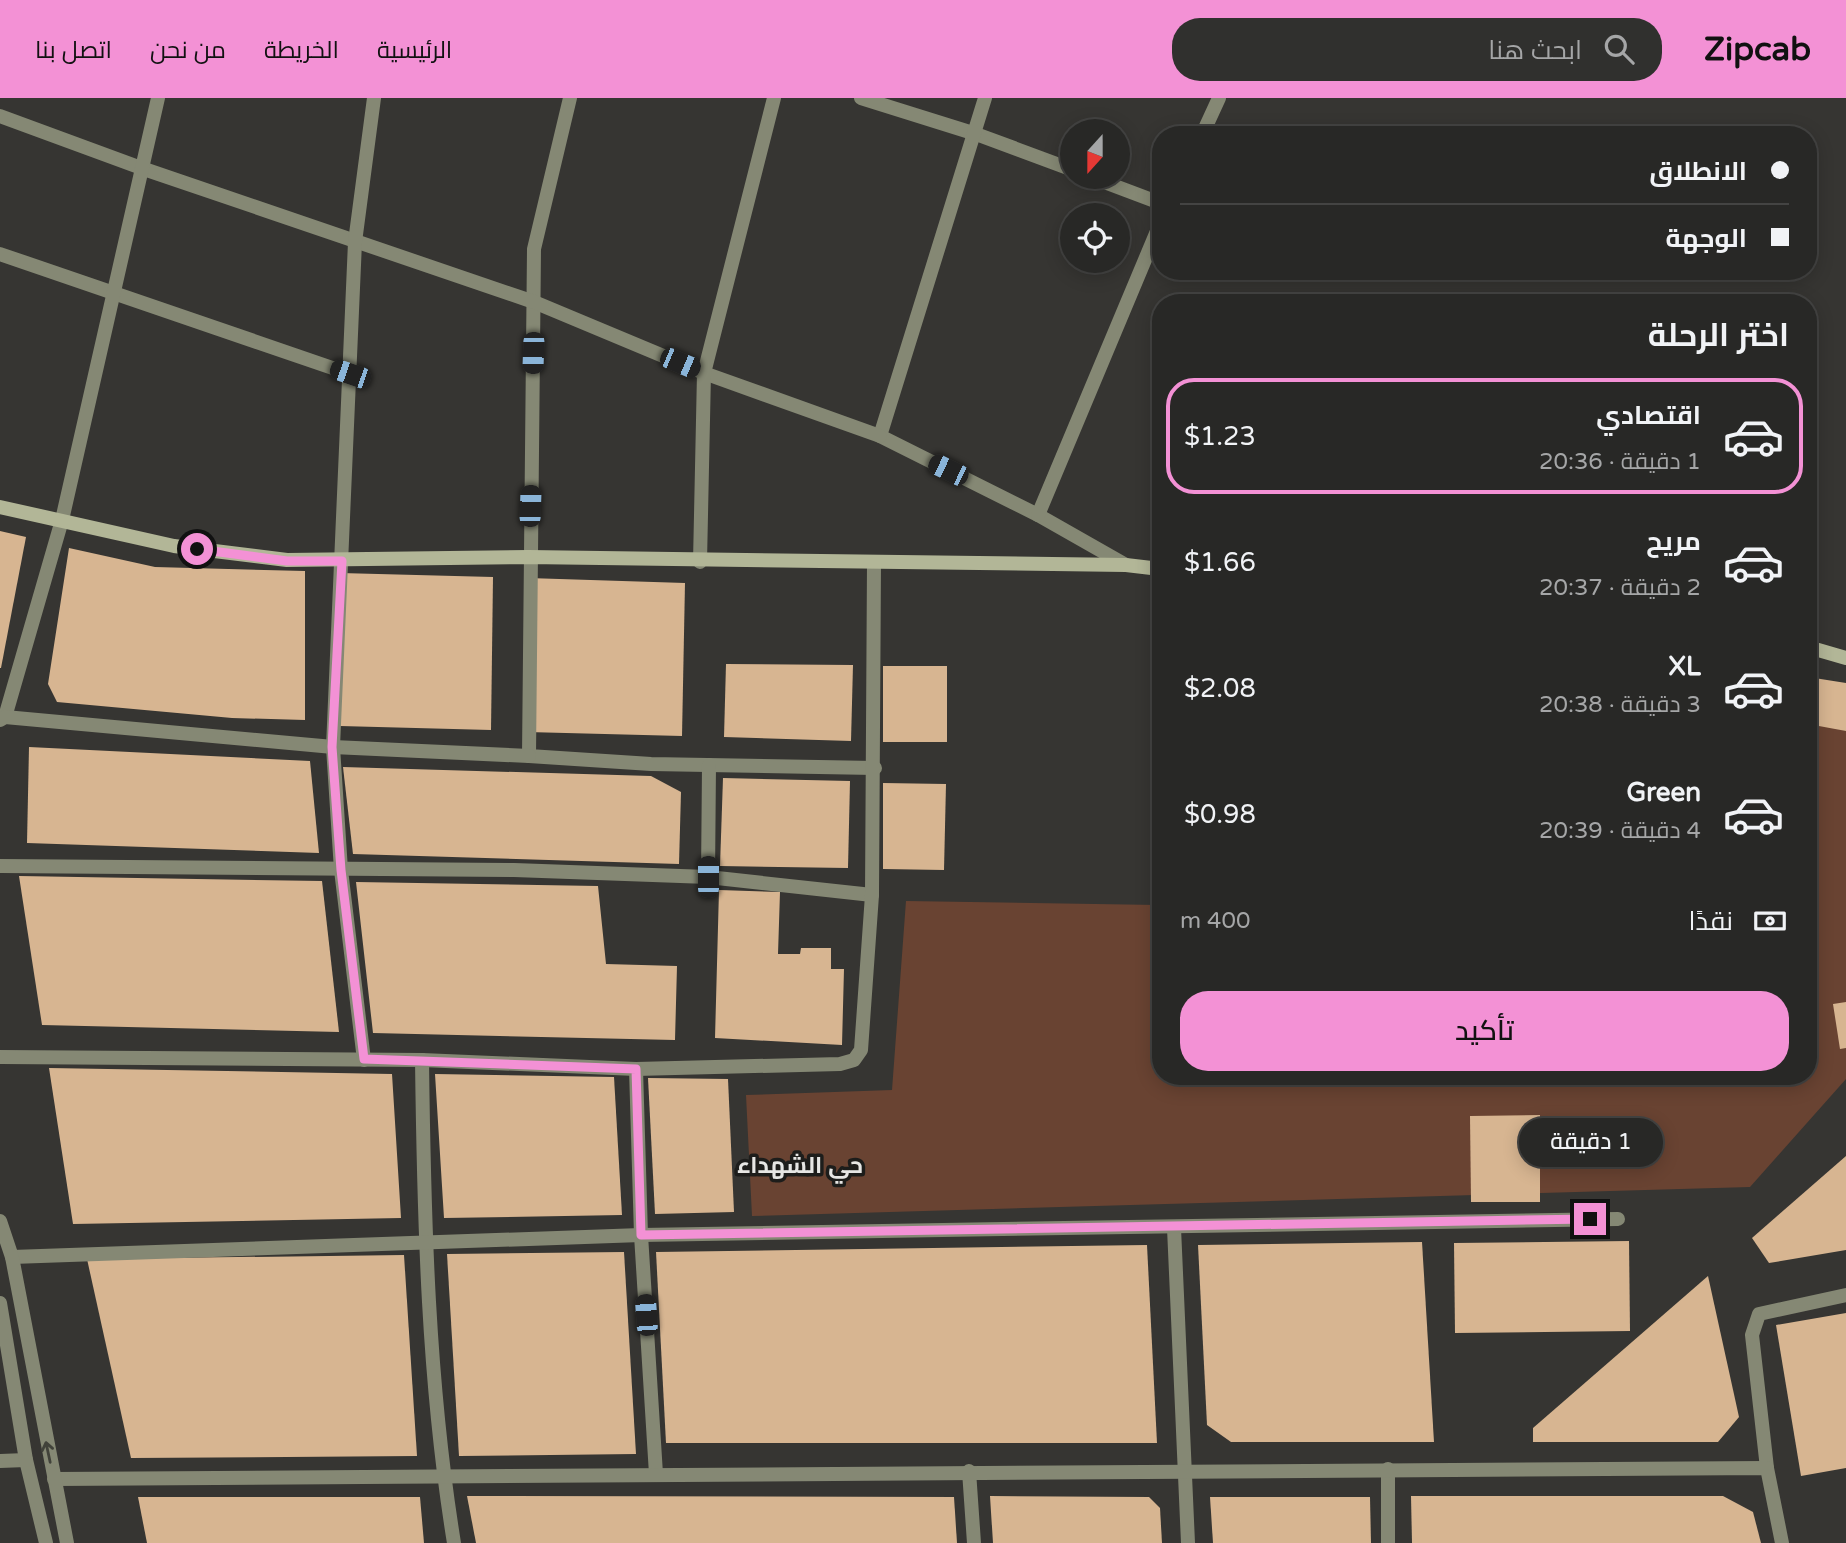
<!DOCTYPE html>
<html lang="ar">
<head>
<meta charset="utf-8">
<style>
	:root { --surface:#282826; --page:#30302e; --text:#f1f3f6; --muted:#a5a6a7; --line:#444443; --accent:#f391d5 }
	body { margin:0; font-family:"Varela Round",Cairo,sans-serif; background:var(--page); color:var(--text); direction:rtl; height:100vh; display:flex; flex-direction:column; font-size:26px; white-space:nowrap }
	* { box-sizing:border-box; margin:0 }
	p { font-size:23px; color:var(--muted) }
	.icon { flex:none; width:38px; height:38px; fill:none; stroke:currentColor; stroke-width:2; stroke-linecap:round; stroke-linejoin:round }
	.map { position:relative; flex:1; overflow:hidden; direction:ltr }
	.details { position:absolute; left:1152px; top:196px; width:665px; height:791px; display:flex; flex-direction:column; background:var(--surface); border-radius:28px; box-shadow:0 4px 18px #0003,0 0 0 2px var(--line); direction:rtl }
	.details>* { flex:none }
	.hud { position:absolute; left:1152px; top:28px; width:665px; height:154px; border-radius:28px; box-shadow:0 4px 18px #0003,0 0 0 2px var(--line); direction:rtl; display:grid; align-content:center; height:154px; padding:0 28px; background:var(--surface) }
	.needle { width:46px; rotate:201deg }
	.controls { position:absolute; left:1060px; top:21px; display:grid; gap:14px }
	.controls a { display:grid; place-items:center; width:70px; height:70px; border-radius:50%; background:var(--surface); box-shadow:0 4px 18px #0003,0 0 0 2px var(--line); font-size:35px }
	.end { position:absolute; width:32px; height:32px; margin:-16px; border:9px solid #f391d5; background:#111; box-shadow:0 0 0 4px #111 }
	.from { border-radius:50% }
	.bubble { position:absolute; height:49px; border-radius:24px; background:var(--surface); box-shadow:0 4px 18px #0003,0 0 0 2px var(--line); font-size:23px; font-weight:600; line-height:49px; text-align:center; direction:rtl }
	.car { position:absolute; width:21px; height:42px; margin:-21px -10px; border-radius:9px; box-shadow:0 0 5px 2px #0007; background:linear-gradient(#222 24%,#8ab4d8 0 40%,#222 0 76%,#8ab4d8 0 86%,#222 0) }
	.hud b { display:flex; align-items:center; gap:24px; height:66px; font-size:26px }
	.hud b+b { border-top:2px solid var(--line) }
	.hud i { width:18px; height:18px; background:var(--text) }
	ul { padding:0; list-style:none }
	li { display:flex; align-items:center; gap:21px; height:116px; margin:0 14px 10px; padding:0 14px; border:4px solid transparent; border-radius:28px }
	li div { flex:1 }
	li b { display:block; font-size:26px }
	li em { font-style:normal; font-weight:600 }
	li.on { border-color:var(--accent) }
	li>.icon { width:63px; height:63px; stroke-width:1.5 }
	h2 { padding:0 28px; font-size:32px; line-height:84px }
	.pay { display:flex; align-items:center; gap:18px; height:77px; padding:0 28px; font-size:26px }
	.pay p { margin-inline-start:auto }
	.action { display:flex; gap:14px; margin-top:auto; padding:14px 28px }
	.action a { flex:1; height:80px; border-radius:28px; background:var(--accent); color:#111; font-size:28px; font-weight:600; line-height:80px; text-align:center }
	header { display:flex; align-items:center; gap:42px; box-sizing:border-box; height:98px; padding:0 35px; background:var(--accent); color:#111 }
	header strong { font-size:33px }
	nav { display:flex; gap:38px; margin-inline-start:auto; font-size:24px }
	.search { width:490px; height:63px; background:var(--page); display:flex; align-items:center; gap:18px; box-sizing:border-box; padding:0 24px; border-radius:28px; color:var(--muted); font-size:26px }
	.map>svg:first-child { display:block }
</style>
</head>
<body>
<header>
<strong>Zipcab</strong>
<div class="search"><svg class="icon" aria-label="search" viewBox="0 0 24 24"><circle cx="10" cy="10" r="6"/><path d="M15 15l6 6"/></svg>ابحث هنا</div>
<nav><a>الرئيسية</a><a>الخريطة</a><a>من نحن</a><a>اتصل بنا</a></nav>
</header>
<div class="map">
<svg width="1846" height="1445" viewBox="0 0 1846 1445">
	<rect width="100%" height="100%" fill="#363532"/>
	<path fill="#694332" d="M1808 623 1846 633V981L1750 1089 752 1118 746 997 892 992 906 803 1158 807 1160 782V978H1808Z"/>
	<g fill="#d7b591">
		<path d="M0 433 26 439 1 570H0Z"/>
		<path d="M69 450 155 469 305 473V622L232 620 57 604 48 586Z"/>
		<path d="M340 475 493 479 491 632 340 628Z"/>
		<path d="M528 480 685 485 682 638 527 634Z"/>
		<path d="M726 566 853 567 851 643 724 639Z"/>
		<rect x="883" y="568" width="64" height="76"/>
		<path d="M1808 579 1846 585V633L1808 626Z"/>
		<path d="M29 649 310 663 319 755 27 745Z"/>
		<path d="M343 669 651 678 681 694 679 766 353 756Z"/>
		<path d="M723 680 850 683 848 770 720 768Z"/>
		<path d="M883 685 946 686 944 772 883 771Z"/>
		<path d="M19 778 322 783 339 934 42 927Z"/>
		<path d="M356 784 598 788 606 866 677 868 675 942 373 935Z"/>
		<path d="M719 792 780 794 778 856H800L801 850H831V871H844L842 947 715 940Z"/>
		<path d="M1846 904V950L1840 951 1833 906Z"/>
		<path d="M49 970 392 976 401 1120 73 1126Z"/>
		<path d="M435 976 614 979 622 1117 444 1120Z"/>
		<path d="M648 980 728 981 734 1114 655 1116Z"/>
		<path d="M1540 1017V1104H1471L1470 1018Z"/>
		<path d="M1846 1058V1152L1769 1165 1752 1140Z"/>
		<path d="M1629 1143 1630 1233 1455 1235 1454 1145Z"/>
		<path d="M1422 1144 1434 1344H1231L1207 1327 1198 1147Z"/>
		<path d="M1147 1147 1157 1345H666L656 1154Z"/>
		<path d="M624 1154 636 1356 459 1358 447 1156Z"/>
		<path d="M404 1157 417 1358 131 1360 87 1161Z"/>
		<path d="M1708 1178 1739 1319 1718 1344H1533V1330Z"/>
		<path d="M1846 1215V1370L1801 1378 1776 1227Z"/>
		<path d="M467 1398 954 1399 957 1445H476Z"/>
		<path d="M990 1398 1149 1399 1160 1410 1162 1445H993Z"/>
		<path d="M1411 1398H1723L1753 1414 1761 1445H1412Z"/>
		<path d="M138 1399H420L424 1445H147Z"/>
		<path d="M1210 1399H1370L1371 1445H1213Z"/>
	</g>
	<g fill="none" stroke-linecap="round" stroke-linejoin="round">
		<g stroke="#858874" stroke-width="14">
			<path d="M570 0 534 151 529 658 651 666 875 670"/>
			<path d="M861 0 976 36 1073 72"/>
			<path d="M985 0 880 338 1038 417 1126 467"/>
			<path d="M0 18 144 71 534 204 704 275 880 338"/>
			<path d="M1202 37 1219 0"/>
			<path d="M1091 79 1160 105"/>
			<path d="M0 156 350 276"/>
			<path d="M1038 417 1160 126"/>
			<path d="M700 464 704 275 774 0"/>
			<path d="M5 619 62 422 158 0"/>
			<path d="M0 622 5 619 333 649 529 658"/>
			<path d="M0 768 514 772 708 779 872 797"/>
			<path d="M708 779 709 667"/>
			<path d="M0 959 422 962 636 971 840 966 854 962 861 952 872 797 874 465"/>
			<path d="M364 962 341 772 333 649 355 144 374 0"/>
			<path d="M422 962C424 1123 428 1285 454 1445"/>
			<path d="M636 971 641 1137 656 1376"/>
			<path d="M1174 1130 1188 1445"/>
			<path d="M12 1159 641 1137 1618 1121"/>
			<path d="M0 1363 26 1362"/>
			<path d="M1767 1370 1752 1237 1759 1216 1846 1197"/>
			<path d="M1388 1371V1445"/>
			<path d="M969 1373 974 1445"/>
			<path d="M54 1381 1767 1370 1782 1445"/>
		</g>
		<g stroke="#858874" stroke-width="14">
			<path d="M0 1123 12 1159 67 1445"/>
			<path d="M0 1205 26 1362 46 1445"/>
		</g>
		<g stroke="#b2b697" stroke-width="14">
			<path d="M0 409 174 448 287 462 528 459 1126 467 1160 471"/>
			<path d="M1808 549 1846 560"/>
		</g>
	</g>
	<defs><path id="oneway-shaft" d="M-6 0H5M1.5-3L5.5 0L1.5 3" fill="none" stroke-width="1.6" stroke-linecap="round" stroke-linejoin="round" transform="scale(1.75)"/></defs>
	<use stroke="#41423a" href="#oneway-shaft" transform="translate(48 1354) rotate(-102)"/>
	<g fill="none" stroke-linecap="round" stroke-linejoin="round">
		<path stroke="#f391d5" stroke-width="9" d="M197 451 287 463H342L332 649 341 772 364 961 636 971 641 1137 1590 1121"/>
	</g>
	<g text-anchor="middle" stroke-width="7" stroke-linejoin="round" paint-order="stroke">
		<g font-size="23" font-weight="bold" fill="#e6e6e4" stroke="#1d1d1b">
			<text x="800" y="1075">حي الشهداء</text>
		</g>
	</g>
</svg>
<div class="controls">
<a><svg class="needle" viewBox="-14 -14 28 28"><path d="M0-13l5 13h-10z" fill="#e53935"/><path d="M0 13l5-13h-10z" fill="#a5a6a7"/></svg></a>
<a><svg class="icon" aria-label="locate" viewBox="0 0 24 24"><circle cx="12" cy="12" r="6"/><path d="M12 2v4M12 18v4M2 12h4M18 12h4"/></svg></a>
</div>
<i class="end from" style="left:197px;top:451px"></i>
<i class="end" style="left:1590px;top:1121px"></i>
<div class="bubble" style="left:1519px;top:1020px;width:144px">1 دقيقة</div>
<i class="car" style="left:533px;top:255px;rotate:182deg"></i>
<i class="car" style="left:680px;top:265px;rotate:113deg"></i>
<i class="car" style="left:350px;top:276px;rotate:289deg"></i>
<i class="car" style="left:948px;top:372px;rotate:296deg"></i>
<i class="car" style="left:530px;top:408px;rotate:2deg"></i>
<i class="car" style="left:708px;top:779px;rotate:0deg"></i>
<i class="car" style="left:646px;top:1217px;rotate:356deg"></i>
<div class="hud">
<b><i class="from"></i>الانطلاق</b>
<b><i></i>الوجهة</b>
</div>
<section class="details">
<h2>اختر الرحلة</h2>
<ul>
<li class="on"><svg class="icon" aria-label="car" viewBox="0 0 24 24"><path d="M5 17H2v-5l4-1 3-4h7l3 4 3 1v5h-3M9 17h6M6 11h13"/><circle cx="7" cy="17" r="2"/><circle cx="17" cy="17" r="2"/></svg><div><b>اقتصادي</b><p>1 دقيقة · 20:36</p></div><em>$1.23</em></li>
<li><svg class="icon" aria-label="car" viewBox="0 0 24 24"><path d="M5 17H2v-5l4-1 3-4h7l3 4 3 1v5h-3M9 17h6M6 11h13"/><circle cx="7" cy="17" r="2"/><circle cx="17" cy="17" r="2"/></svg><div><b>مريح</b><p>2 دقيقة · 20:37</p></div><em>$1.66</em></li>
<li><svg class="icon" aria-label="car" viewBox="0 0 24 24"><path d="M5 17H2v-5l4-1 3-4h7l3 4 3 1v5h-3M9 17h6M6 11h13"/><circle cx="7" cy="17" r="2"/><circle cx="17" cy="17" r="2"/></svg><div><b>XL</b><p>3 دقيقة · 20:38</p></div><em>$2.08</em></li>
<li><svg class="icon" aria-label="car" viewBox="0 0 24 24"><path d="M5 17H2v-5l4-1 3-4h7l3 4 3 1v5h-3M9 17h6M6 11h13"/><circle cx="7" cy="17" r="2"/><circle cx="17" cy="17" r="2"/></svg><div><b>Green</b><p>4 دقيقة · 20:39</p></div><em>$0.98</em></li>
</ul>
<div class="pay"><svg class="icon" aria-label="cash" viewBox="0 0 24 24"><path d="M3 7h18v10H3z"/><circle cx="12" cy="12" r="2"/></svg>نقدًا<p>400 m</p></div>
<div class="action"><a>تأكيد</a></div>
</section>
</div>
</body>
</html>
